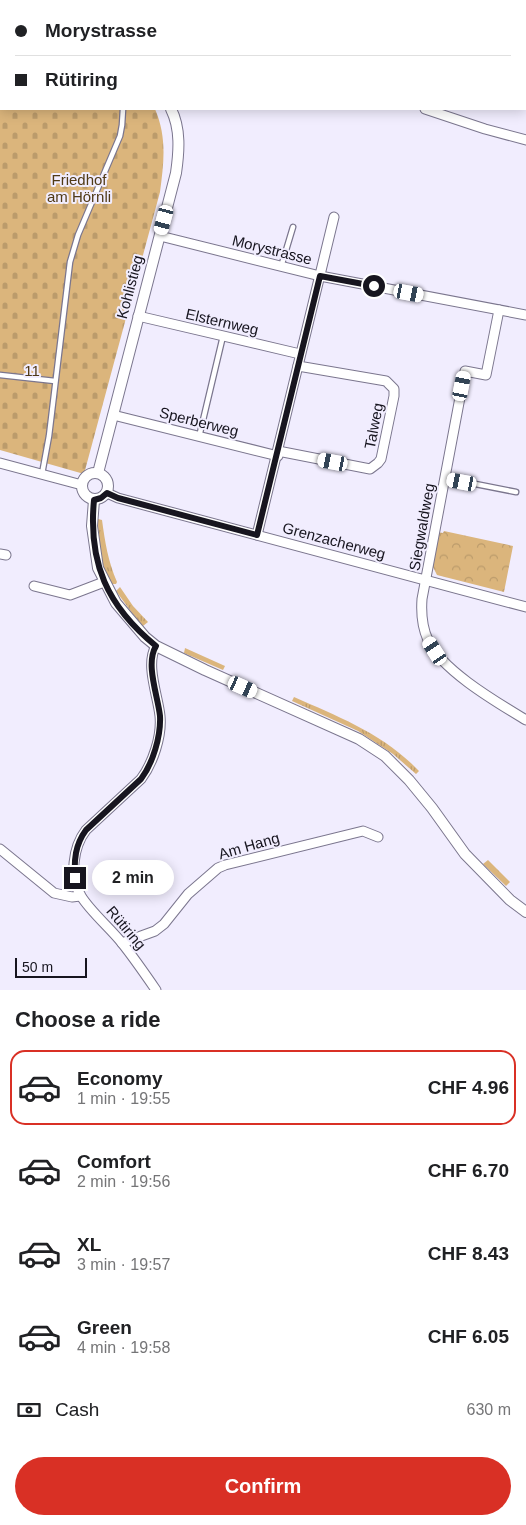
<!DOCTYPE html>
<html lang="en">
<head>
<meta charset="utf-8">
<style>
	:root { --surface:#fff; --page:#f6f6f6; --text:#202124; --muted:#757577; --line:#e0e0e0; --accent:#d93025 }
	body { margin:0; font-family:Helvetica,sans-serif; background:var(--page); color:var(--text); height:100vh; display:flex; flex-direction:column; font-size:19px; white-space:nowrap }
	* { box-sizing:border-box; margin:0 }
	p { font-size:16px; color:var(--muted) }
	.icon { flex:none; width:28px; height:28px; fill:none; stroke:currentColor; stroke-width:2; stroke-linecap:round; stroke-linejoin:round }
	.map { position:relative; height:990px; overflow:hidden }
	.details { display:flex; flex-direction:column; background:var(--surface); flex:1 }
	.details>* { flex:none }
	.guide { position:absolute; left:0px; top:0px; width:526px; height:110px; box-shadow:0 2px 12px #0003; display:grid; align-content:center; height:110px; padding:0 15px; background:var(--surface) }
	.scale { position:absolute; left:15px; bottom:12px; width:72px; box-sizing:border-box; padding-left:5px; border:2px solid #17151f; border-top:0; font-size:14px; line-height:18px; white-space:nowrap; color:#17151f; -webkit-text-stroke:4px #f1edfe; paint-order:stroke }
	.end { position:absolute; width:22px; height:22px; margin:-11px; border:6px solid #17151f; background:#fff; box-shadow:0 0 0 2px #fff }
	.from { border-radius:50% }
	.bubble { position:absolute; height:35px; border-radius:18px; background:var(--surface); box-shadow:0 2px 12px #0003; font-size:16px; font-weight:700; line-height:35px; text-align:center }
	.car { position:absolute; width:15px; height:30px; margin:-15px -8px; border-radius:6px; box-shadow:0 0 4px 1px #0007; background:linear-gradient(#fff 24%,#345 0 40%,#fff 0 76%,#345 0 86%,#fff 0) }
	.guide b { display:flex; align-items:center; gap:18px; height:48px; font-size:19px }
	.guide b+b { border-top:1px solid var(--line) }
	.guide i { width:12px; height:12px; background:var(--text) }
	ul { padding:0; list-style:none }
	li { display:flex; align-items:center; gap:15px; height:75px; margin:0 10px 8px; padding:0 5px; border:2px solid transparent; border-radius:15px }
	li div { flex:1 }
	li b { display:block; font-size:19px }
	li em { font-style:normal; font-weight:700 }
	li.selected { border-color:var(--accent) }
	li>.icon { width:45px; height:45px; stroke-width:1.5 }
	h2 { padding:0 15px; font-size:22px; line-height:60px }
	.pay { display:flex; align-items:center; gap:12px; height:55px; padding:0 15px; font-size:19px }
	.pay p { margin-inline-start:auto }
	.cta { display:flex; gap:10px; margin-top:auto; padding:10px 15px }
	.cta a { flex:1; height:58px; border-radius:30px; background:var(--accent); color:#fff; font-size:20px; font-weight:700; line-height:58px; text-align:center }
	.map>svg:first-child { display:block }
</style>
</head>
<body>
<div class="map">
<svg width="526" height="990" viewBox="0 0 526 990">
	<defs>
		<pattern id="grass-tufts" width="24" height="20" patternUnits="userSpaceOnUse" patternTransform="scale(1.25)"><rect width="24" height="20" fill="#dbb57c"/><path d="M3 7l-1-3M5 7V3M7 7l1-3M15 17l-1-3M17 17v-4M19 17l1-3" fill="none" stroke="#bb9b6b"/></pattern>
		<pattern id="cemetery-stones" width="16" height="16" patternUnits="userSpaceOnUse" patternTransform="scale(1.25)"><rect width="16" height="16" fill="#dbb57c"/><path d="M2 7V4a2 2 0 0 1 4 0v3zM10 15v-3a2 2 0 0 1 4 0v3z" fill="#bb9b6b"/></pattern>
		<pattern id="park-crowns" width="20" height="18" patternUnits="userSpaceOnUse" patternTransform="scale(1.25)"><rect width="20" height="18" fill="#dbb57c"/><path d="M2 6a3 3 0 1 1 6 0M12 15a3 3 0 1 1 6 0" fill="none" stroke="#bb9b6b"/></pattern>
	</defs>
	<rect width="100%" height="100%" fill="#f1edfe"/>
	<g fill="url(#grass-tufts)">
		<path d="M98 519 102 520C105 542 108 561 117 582L116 584H112C99 564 98 542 98 519Z"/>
		<path d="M120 587 133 606 148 622 143 626 132 613 116 591Z"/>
		<path d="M185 648 225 666 223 670 184 653Z"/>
		<path d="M294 697C339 717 384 734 419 771L416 774 393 754 358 731 292 701Z"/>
		<path d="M488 860 510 882 506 886 483 864Z"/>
	</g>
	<path fill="url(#cemetery-stones)" d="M0 0 76 1H1V109H155C167 137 164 162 160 192L84 474 0 450Z"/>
	<path fill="url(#park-crowns)" d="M444 531 513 546 504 592 437 575 431 563 437 532 443 533Z"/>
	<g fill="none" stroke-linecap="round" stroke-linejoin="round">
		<defs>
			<g id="service">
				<path d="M0 66H1"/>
				<path d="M281 267 293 227"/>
				<path d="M0 375 55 381"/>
				<path d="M199 437 223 336"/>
				<path d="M42 474 49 436 70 262 78 235 120 136 122 125 123 109"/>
				<path d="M445 478 516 492"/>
			</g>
			<g id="minor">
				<path d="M221 0 222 1"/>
				<path d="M458 0 461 1"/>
				<path d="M370 1V0"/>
				<path d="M525 23 526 24"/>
				<path d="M425 109 485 129 526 140"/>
				<path d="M160 236 320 276 526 315"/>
				<path d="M499 310 486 375 465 371 422 599C421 613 422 627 428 640 441 670 498 703 526 720"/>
				<path d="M138 316 300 354"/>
				<path d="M113 415 278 456"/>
				<path d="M278 451 370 469 378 463 381 459 394 396V389L386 381 298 366"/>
				<path d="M0 463 82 485"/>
				<path d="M107 493 118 498 526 607"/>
				<path d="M257 535 334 217"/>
				<path d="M0 554 6 555"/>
				<path d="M34 586 70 595 104 582"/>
				<path d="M156 646C145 664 158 696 160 716 162 736 153 763 141 779L86 830C73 847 69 877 81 896 90 911 110 928 122 943 134 958 145 974 156 990"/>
				<path d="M0 849 54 893 72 897 80 896"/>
				<path d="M122 943 155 931 164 924 188 894 218 868 225 865 363 831 378 837"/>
			</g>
			<g id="tertiary">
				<path d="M88 0 89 1"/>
				<circle cx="95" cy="486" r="13"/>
				<path d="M98 473 176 173C179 152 181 129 171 109"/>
				<path d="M94 500 92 526 98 568 116 603 145 637 156 646 205 670 359 739 385 756 409 780 432 808 465 854 510 900 526 912"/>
			</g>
		</defs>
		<use href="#service" stroke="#7b768e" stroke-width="7"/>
		<use href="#minor" stroke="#7b768e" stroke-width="11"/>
		<use href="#tertiary" stroke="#7b768e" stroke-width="12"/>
		<use href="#service" stroke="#fff" stroke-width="4.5"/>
		<use href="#minor" stroke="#fff" stroke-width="9"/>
		<use href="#tertiary" stroke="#fff" stroke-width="10"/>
	</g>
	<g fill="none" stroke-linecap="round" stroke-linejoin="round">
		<path stroke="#17151f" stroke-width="6" d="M75 878C74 860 75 845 86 830L141 779C153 763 161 736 160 716 158 696 145 664 156 646 107 606 88 563 94 500L101 498 107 493 118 498 257 535 320 276 374 286"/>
	</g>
	<g text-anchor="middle" stroke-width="4" stroke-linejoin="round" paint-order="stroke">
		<g font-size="15" fill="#503a16" stroke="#f1edfe">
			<text x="79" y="185">Friedhof<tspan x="79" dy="17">am Hörnli</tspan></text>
			<text x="32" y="376">11</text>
		</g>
		<g font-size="15" fill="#17151f" stroke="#f1edfe">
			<text transform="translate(272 250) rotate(14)" y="5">Morystrasse</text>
			<text transform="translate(130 287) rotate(-75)" y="5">Kohlistieg</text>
			<text transform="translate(222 322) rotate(13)" y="5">Elsternweg</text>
			<text transform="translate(199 422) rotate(14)" y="5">Sperberweg</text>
			<text transform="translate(374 426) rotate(-79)" y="5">Talweg</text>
			<text transform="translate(422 527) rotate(-80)" y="5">Siegwaldweg</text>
			<text transform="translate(334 541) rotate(15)" y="5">Grenzacherweg</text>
			<text transform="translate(249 846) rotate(-16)" y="5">Am Hang</text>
			<text transform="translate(126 928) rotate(50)" y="5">Rütiring</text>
		</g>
	</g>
</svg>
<div class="scale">50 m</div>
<i class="end from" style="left:374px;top:286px"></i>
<i class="end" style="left:75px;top:878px"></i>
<div class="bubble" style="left:92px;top:860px;width:82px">2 min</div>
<i class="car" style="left:164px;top:220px;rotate:195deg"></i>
<i class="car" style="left:409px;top:293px;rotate:101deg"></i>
<i class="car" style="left:462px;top:386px;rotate:11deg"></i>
<i class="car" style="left:333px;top:462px;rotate:281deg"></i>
<i class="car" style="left:462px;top:482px;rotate:281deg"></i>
<i class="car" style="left:435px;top:651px;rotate:327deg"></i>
<i class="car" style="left:243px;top:687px;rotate:114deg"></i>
<div class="guide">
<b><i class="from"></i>Morystrasse</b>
<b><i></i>Rütiring</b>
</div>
</div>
<section class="details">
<h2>Choose a ride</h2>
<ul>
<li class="selected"><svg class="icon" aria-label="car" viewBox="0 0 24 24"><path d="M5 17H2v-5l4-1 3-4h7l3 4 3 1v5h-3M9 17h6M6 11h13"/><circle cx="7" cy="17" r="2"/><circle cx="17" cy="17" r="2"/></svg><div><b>Economy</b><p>1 min · 19:55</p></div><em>CHF 4.96</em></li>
<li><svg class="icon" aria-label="car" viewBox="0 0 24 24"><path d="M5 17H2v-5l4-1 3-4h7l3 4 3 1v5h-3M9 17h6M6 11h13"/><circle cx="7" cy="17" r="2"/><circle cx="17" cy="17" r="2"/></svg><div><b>Comfort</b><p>2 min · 19:56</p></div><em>CHF 6.70</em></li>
<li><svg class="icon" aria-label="car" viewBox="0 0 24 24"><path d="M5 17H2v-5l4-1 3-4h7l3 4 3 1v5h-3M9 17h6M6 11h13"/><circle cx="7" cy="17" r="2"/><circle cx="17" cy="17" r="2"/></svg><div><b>XL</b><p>3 min · 19:57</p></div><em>CHF 8.43</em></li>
<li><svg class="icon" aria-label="car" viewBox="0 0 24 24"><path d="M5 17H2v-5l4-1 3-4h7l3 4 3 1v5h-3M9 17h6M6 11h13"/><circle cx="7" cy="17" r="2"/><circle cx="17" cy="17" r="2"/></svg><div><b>Green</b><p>4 min · 19:58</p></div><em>CHF 6.05</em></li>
</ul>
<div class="pay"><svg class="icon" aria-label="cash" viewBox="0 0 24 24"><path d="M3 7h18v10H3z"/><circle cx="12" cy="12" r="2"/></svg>Cash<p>630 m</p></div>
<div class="cta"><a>Confirm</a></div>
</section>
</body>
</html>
